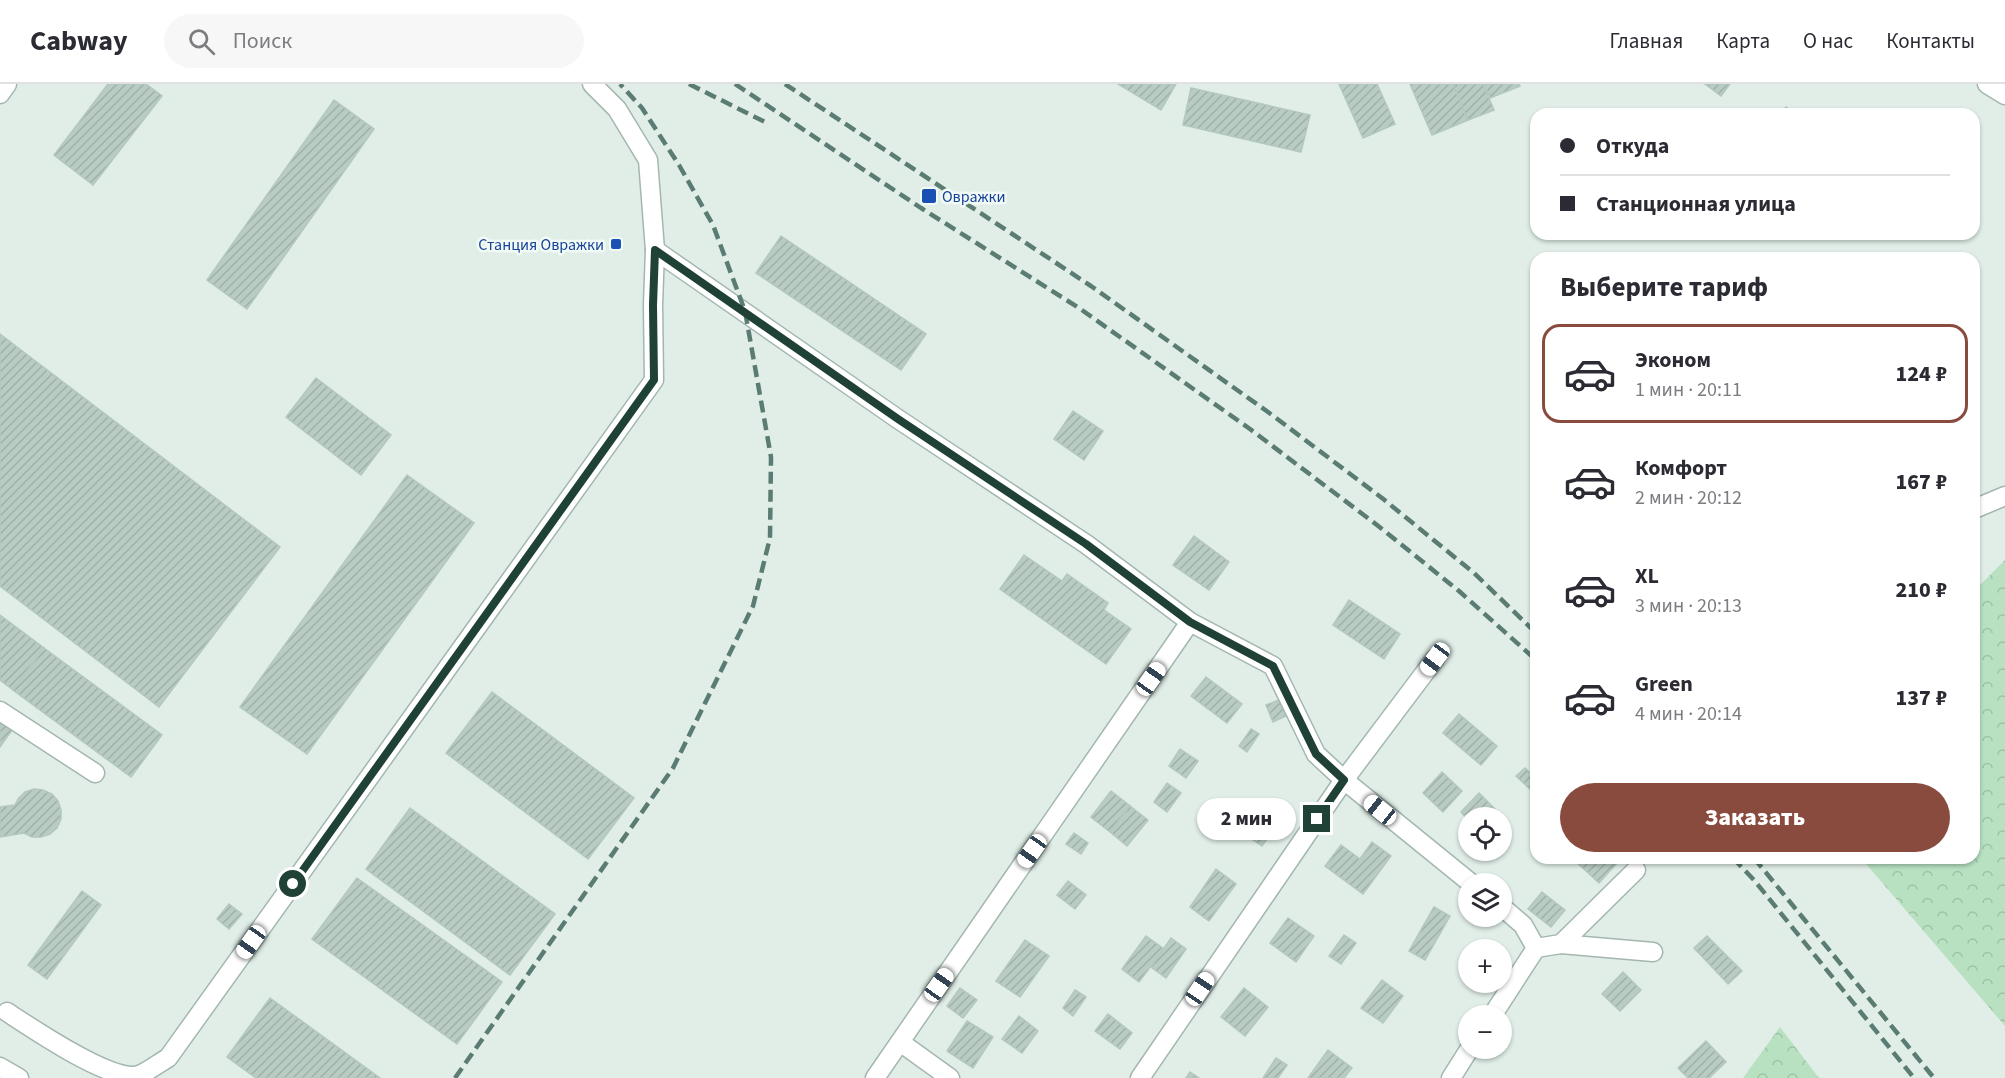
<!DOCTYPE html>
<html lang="ru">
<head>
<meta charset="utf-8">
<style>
	:root { --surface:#fff; --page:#f7f7f7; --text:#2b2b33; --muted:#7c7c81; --line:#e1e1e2; --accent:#8a4b3f }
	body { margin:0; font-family:"Source Sans 3",sans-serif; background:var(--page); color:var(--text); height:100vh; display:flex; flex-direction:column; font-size:22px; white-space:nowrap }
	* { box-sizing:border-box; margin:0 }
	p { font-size:20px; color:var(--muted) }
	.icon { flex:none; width:33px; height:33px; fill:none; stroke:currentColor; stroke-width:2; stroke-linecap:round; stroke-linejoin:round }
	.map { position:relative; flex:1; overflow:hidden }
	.drawer { position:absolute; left:1530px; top:168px; width:450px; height:612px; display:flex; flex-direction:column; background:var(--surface); border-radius:18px; box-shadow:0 2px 4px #0004 }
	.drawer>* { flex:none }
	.top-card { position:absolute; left:1530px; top:24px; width:450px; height:132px; border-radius:18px; box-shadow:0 2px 4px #0004; display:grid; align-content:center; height:132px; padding:0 30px; background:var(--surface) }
	.buttons { position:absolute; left:1458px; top:723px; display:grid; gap:12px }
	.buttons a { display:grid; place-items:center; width:54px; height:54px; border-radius:50%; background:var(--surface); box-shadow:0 2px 4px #0004; font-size:30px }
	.end { position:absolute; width:27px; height:27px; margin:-14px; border:8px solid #1f4136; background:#fff; box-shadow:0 0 0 3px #fff }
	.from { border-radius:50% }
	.bubble { position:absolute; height:42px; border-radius:21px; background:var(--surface); box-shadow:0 2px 4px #0004; font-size:20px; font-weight:800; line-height:42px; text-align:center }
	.car { position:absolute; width:18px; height:36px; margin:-18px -9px; border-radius:8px; box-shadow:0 0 4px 2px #0007; background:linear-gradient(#fff 24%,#345 0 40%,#fff 0 76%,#345 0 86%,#fff 0) }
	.top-card b { display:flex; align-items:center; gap:21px; height:57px; font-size:22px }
	.top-card b+b { border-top:2px solid var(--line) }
	.top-card i { width:15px; height:15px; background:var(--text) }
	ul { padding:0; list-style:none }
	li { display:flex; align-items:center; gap:18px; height:99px; margin:0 12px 9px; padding:0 18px; border:3px solid transparent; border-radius:18px }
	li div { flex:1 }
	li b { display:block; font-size:22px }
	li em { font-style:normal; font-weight:800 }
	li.selected { border-color:var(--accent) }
	li>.icon { width:54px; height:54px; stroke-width:1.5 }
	h2 { padding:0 30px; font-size:27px; line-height:72px }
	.primary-button { display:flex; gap:12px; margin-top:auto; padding:12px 30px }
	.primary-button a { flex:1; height:69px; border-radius:36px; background:var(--accent); color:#fff; font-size:24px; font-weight:800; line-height:69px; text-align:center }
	header { display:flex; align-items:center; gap:36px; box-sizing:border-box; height:84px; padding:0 30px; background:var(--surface); border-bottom:2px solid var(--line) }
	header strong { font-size:28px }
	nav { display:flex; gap:33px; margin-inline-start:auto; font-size:21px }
	.search { width:420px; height:54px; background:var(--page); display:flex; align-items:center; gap:15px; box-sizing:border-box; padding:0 21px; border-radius:33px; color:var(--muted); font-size:22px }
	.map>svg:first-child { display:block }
</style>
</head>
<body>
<header>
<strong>Cabway</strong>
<div class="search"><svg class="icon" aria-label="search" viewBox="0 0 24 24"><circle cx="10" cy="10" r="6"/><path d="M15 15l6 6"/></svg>Поиск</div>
<nav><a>Главная</a><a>Карта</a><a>О нас</a><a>Контакты</a></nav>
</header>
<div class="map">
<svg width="2005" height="994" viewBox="0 0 2005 994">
	<defs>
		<pattern id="forest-crowns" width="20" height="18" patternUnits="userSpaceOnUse" patternTransform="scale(1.5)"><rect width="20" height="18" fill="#b8e1c1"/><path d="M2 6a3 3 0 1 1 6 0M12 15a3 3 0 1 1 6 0" fill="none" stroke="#9ec2a6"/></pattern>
		<pattern id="building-hatch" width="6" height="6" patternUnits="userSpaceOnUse" patternTransform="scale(1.5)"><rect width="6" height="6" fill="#b9ccc3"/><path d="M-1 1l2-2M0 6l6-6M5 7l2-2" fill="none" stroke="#9fb0a8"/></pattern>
	</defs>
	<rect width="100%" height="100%" fill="#e1eee8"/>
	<g fill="url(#forest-crowns)">
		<path d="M2005 476V942L1861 774H1974V507Z"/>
		<path d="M1780 943 1819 994H1743Z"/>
	</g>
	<g fill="url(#building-hatch)" stroke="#b3c8be" stroke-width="1.5">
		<path d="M108 0H146L162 12 93 101 54 71Z"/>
		<path d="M1118 0H1176L1161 26Z"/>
		<path d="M1339 0H1377L1395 40 1363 54Z"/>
		<path d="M1410 0H1453L1468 36 1432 51Z"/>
		<path d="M1453 0H1483L1494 26 1468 36Z"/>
		<path d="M1484 0H1519L1520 2 1490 14Z"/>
		<path d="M1705 0H1730L1721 12Z"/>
		<path d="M1191 4 1310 31 1301 68 1183 41Z"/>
		<path d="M334 16 374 45 247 225 207 196Z"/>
		<path d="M1786 23 1795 30H1781Z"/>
		<path d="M781 152 926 250 901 286 756 189Z"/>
		<path d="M0 250 280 463 159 623 0 502Z"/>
		<path d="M316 294 391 351 361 391 286 333Z"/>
		<path d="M1073 327 1103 347 1084 376 1054 355Z"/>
		<path d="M407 391 474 439 307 670 240 623Z"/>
		<path d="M1194 452 1229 478 1209 506 1173 481Z"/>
		<path d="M1024 471 1062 497 1067 490 1108 519 1104 526 1131 545 1106 580 1000 505Z"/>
		<path d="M1349 516 1400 550 1384 575 1333 541Z"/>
		<path d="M0 531 44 564 13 606 0 596Z"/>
		<path d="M44 564 162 651 131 693 13 606Z"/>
		<path d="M1206 593 1242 620 1227 639 1191 612Z"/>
		<path d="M492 608 634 714 588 775 446 669Z"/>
		<path d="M1279 616 1286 632 1273 638 1266 621Z"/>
		<path d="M1459 630 1497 662 1481 681 1443 649Z"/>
		<path d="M0 631 15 642 0 663Z"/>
		<path d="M1251 645 1259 650 1247 668 1239 662Z"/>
		<path d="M1180 665 1198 677 1186 694 1169 682Z"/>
		<path d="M1525 684 1536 694V701L1531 706 1516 692Z"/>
		<path d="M1442 688 1462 707 1443 728 1423 709Z"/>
		<path d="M1167 699 1181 709 1167 728 1154 718Z"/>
		<path d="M34 705 43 706 52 710 58 717 61 726V735L57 744 50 750 41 753H32L24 749 0 753V723L15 721 18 715 25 708Z"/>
		<path d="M1111 707 1130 722 1110 748 1091 733Z"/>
		<path d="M1479 709 1496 726 1489 734H1468V736L1461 728Z"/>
		<path d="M1260 721 1281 736 1262 762 1241 748Z"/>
		<path d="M1130 722 1148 736 1127 762 1110 748Z"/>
		<path d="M410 724 555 830 510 891 366 785Z"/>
		<path d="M1074 749 1088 759 1081 770 1066 760Z"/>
		<path d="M1372 758 1391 772 1363 810 1325 782 1341 761 1360 775Z"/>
		<path d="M1572 774H1612L1617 779 1599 799Z"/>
		<path d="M1216 785 1236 800 1209 837 1190 823Z"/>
		<path d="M357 794 502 898 457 960 312 855Z"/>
		<path d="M1068 797 1086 811 1075 825 1057 811Z"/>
		<path d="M82 807 101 821 47 895 28 881Z"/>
		<path d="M1542 808 1565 826 1551 843 1528 825Z"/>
		<path d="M229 820 242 830 229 845 217 835Z"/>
		<path d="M1434 823 1450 832 1425 876 1409 867Z"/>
		<path d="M1288 834 1314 852 1296 878 1270 859Z"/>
		<path d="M1344 851 1356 859 1341 880 1329 872Z"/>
		<path d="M1146 852 1164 865 1139 898 1122 885Z"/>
		<path d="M1707 852 1742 887 1728 900 1694 864Z"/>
		<path d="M1171 854 1186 865 1166 894 1151 883Z"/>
		<path d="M1025 856 1049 872 1020 913 996 897Z"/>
		<path d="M1623 888 1641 906 1620 927 1602 910Z"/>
		<path d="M1382 896 1403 912 1383 939 1361 924Z"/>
		<path d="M960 904 977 916 963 934 947 922Z"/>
		<path d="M1244 904 1268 923 1245 952 1221 933Z"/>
		<path d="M1075 906 1086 913 1073 932 1063 924Z"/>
		<path d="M270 914 380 994H256L227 973Z"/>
		<path d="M1108 930 1132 949 1120 965 1095 947Z"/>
		<path d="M1019 932 1038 947 1022 969 1002 955Z"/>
		<path d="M967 937 993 953 973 984 947 967Z"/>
		<path d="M1706 957 1726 978 1709 994H1688L1678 984Z"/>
		<path d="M1328 966 1352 984 1344 994H1308Z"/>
		<path d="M1276 974 1287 981 1278 994H1263Z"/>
		<path d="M1190 988 1199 994H1186Z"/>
	</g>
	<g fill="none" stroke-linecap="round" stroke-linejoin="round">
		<defs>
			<g id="minor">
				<path d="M1987 0 2005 11"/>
				<path d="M0 10 7 0"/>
				<path d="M655 166 898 335 1086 460 1190 538 1273 582 1316 670 1344 696 1472 800"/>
				<path d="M1974 425 2005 412"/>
				<path d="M0 627 95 689"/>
				<path d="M1502 823 1523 841 1536 864 1561 860 1653 868"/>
				<path d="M1561 860 1636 786"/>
				<path d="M7 928C33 945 105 994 135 992 144 991 160 978 168 974L654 296 653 221 655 166 648 76 617 25 592 0"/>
				<path d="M1492 932 1536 864"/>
				<path d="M900 958 950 994"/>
				<path d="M0 983 19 994"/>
				<path d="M875 994 1190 538"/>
				<path d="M1140 994 1344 696 1435 575"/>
				<path d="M1451 994 1470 964"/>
			</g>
		</defs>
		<use href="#minor" stroke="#a3b7af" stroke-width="21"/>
		<use href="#minor" stroke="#fff" stroke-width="18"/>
		<g stroke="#5a7c72" stroke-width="4.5" stroke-dasharray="12 6" stroke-linecap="butt">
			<path d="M689 0 767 39"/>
			<path d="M735 0 921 124 1079 224 1250 345 1377 441 1459 507 1536 576"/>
			<path d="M785 0 1091 202 1268 328 1382 414 1474 489 1536 549"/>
			<path d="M1733 774 1754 796 1914 994"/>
			<path d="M1754 774 1934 994"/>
			<path d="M455 994 673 684 753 522 770 454 771 373 745 227 713 141 679 81 642 24 620 0"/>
		</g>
	</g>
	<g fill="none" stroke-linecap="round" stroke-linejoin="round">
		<path stroke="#1f4136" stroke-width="8" d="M293 800 654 296 653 221 655 166 898 335 1086 460 1190 538 1273 582 1316 670 1344 696 1317 735"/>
	</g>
	<g fill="#1a4fb4" stroke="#f2faf6" stroke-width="2">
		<rect x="921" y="104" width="16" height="16" rx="3"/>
		<rect x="610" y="154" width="12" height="12" rx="3"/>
	</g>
	<g text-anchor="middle" stroke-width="5" stroke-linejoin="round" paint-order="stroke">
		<g font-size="16" fill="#164399" stroke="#f2faf6" text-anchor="start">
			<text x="942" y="118">Овражки</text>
			<text x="604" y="166" text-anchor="end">Станция Овражки</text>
		</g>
	</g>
</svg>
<div class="buttons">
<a><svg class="icon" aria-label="locate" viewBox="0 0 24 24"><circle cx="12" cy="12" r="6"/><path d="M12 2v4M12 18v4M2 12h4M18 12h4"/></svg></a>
<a><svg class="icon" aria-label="layers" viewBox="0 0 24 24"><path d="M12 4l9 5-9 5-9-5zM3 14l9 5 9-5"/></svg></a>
<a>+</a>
<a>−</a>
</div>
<i class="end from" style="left:293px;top:800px"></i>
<i class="end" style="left:1317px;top:735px"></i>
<div class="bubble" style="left:1197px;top:714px;width:99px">2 мин</div>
<i class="car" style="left:1435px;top:575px;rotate:217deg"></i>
<i class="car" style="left:1151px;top:595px;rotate:35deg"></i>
<i class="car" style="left:1380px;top:726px;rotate:309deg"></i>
<i class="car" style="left:1032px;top:767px;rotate:215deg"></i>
<i class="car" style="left:251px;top:858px;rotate:215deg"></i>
<i class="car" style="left:939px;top:901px;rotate:35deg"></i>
<i class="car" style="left:1200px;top:905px;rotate:34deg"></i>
<div class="top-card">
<b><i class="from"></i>Откуда</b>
<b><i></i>Станционная улица</b>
</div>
<section class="drawer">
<h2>Выберите тариф</h2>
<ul>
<li class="selected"><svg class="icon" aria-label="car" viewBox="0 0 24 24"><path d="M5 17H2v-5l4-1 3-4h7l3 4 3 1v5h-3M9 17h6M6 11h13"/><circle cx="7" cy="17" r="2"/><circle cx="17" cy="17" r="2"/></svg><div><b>Эконом</b><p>1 мин · 20:11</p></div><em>124 ₽</em></li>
<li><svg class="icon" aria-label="car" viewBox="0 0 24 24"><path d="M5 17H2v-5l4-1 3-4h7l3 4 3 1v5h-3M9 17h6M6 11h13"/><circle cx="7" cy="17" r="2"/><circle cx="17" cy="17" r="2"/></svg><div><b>Комфорт</b><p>2 мин · 20:12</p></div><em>167 ₽</em></li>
<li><svg class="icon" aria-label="car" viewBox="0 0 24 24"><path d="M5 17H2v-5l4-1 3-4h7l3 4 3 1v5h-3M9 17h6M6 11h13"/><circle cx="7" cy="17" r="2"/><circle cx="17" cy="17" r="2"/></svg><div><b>XL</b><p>3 мин · 20:13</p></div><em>210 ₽</em></li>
<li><svg class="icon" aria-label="car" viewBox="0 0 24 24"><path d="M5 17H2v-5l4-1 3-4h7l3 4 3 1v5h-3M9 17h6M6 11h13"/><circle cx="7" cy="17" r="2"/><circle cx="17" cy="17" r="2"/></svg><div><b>Green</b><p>4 мин · 20:14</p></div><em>137 ₽</em></li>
</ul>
<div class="primary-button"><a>Заказать</a></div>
</section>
</div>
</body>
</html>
